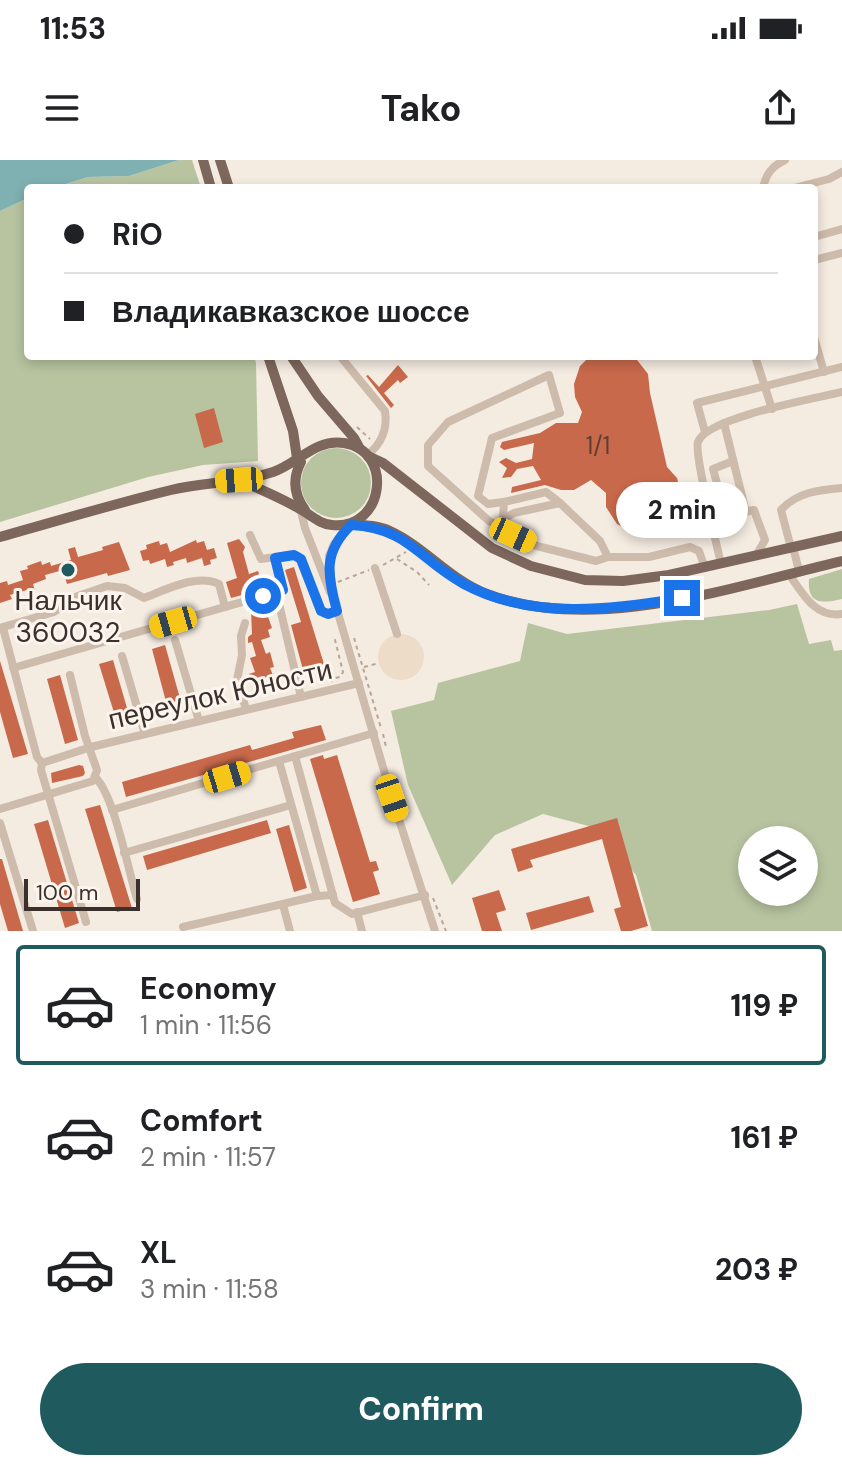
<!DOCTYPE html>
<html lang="en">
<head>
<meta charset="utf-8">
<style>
	:root { --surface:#fff; --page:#f6f6f6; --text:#202124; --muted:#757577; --line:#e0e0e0; --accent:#1f5a5e }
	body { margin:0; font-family:"DM Sans",sans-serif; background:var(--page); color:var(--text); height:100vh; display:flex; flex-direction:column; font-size:30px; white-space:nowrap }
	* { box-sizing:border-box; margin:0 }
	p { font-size:26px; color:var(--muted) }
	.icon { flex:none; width:44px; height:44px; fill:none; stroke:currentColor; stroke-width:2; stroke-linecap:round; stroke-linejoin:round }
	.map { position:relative; height:771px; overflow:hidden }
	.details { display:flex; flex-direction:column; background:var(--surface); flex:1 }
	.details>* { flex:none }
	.guide { position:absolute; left:24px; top:24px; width:794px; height:176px; border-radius:8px; box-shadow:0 4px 12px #0003; display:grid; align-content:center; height:176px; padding:0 40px; background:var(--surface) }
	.buttons { position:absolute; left:738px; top:666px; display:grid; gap:16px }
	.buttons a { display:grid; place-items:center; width:80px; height:80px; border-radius:50%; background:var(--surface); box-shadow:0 4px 12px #0003; font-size:40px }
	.scale { position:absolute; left:24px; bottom:20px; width:116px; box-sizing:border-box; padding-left:8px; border:4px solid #3b302b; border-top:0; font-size:22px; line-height:28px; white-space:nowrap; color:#3b302b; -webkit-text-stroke:6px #fbf5ee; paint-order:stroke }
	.end { position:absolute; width:36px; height:36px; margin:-18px; border:10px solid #1a73e8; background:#fff; box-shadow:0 0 0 4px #fff }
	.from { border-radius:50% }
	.bubble { position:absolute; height:56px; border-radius:28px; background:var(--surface); box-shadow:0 4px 12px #0003; font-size:26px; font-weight:700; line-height:56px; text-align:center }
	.car { position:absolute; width:24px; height:48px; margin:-24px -12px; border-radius:10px; box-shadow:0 0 6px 2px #0007; background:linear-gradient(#f5c518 24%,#345 0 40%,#f5c518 0 76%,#345 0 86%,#f5c518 0) }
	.guide b { display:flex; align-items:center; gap:28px; height:76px; font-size:30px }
	.guide b+b { border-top:2px solid var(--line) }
	.guide i { width:20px; height:20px; background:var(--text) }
	ul { padding:14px 0 0; list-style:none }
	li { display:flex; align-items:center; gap:24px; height:120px; margin:0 16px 12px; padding:0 24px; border:4px solid transparent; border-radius:8px }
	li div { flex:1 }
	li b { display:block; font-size:30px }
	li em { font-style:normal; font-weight:700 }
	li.selected { border-color:var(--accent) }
	li>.icon { width:72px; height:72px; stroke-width:1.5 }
	.primary-button { display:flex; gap:16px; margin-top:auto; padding:16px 40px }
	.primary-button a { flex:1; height:92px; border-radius:48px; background:var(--accent); color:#fff; font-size:32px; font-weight:700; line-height:92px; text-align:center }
	.status { display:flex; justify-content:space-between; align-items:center; height:56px; padding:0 40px; background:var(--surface); direction:ltr }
	.status svg { height:22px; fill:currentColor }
	header { display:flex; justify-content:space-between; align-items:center; height:104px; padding:0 40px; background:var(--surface); font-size:36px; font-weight:700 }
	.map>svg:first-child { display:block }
</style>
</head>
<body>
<div class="status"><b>11:53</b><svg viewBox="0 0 49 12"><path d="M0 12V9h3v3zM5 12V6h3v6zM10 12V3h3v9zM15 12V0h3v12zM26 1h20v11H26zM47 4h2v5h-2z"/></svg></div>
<header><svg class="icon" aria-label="menu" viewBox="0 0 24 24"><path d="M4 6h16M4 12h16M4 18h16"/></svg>Tako<svg class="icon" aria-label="share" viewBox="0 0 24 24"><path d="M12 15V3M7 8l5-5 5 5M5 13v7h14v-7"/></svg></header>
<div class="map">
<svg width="842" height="771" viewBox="0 0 842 771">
	<rect width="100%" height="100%" fill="#f4ebe1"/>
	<g fill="#b8c4a0" fill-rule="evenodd">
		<path d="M179 0H192L201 28H53L88 17 129 16Z"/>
		<path d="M28 38V196H254L256 203 258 301 203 305 148 317 0 362V51Z"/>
		<circle cx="336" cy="323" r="35"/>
		<path d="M842 409V439C821 444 807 444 809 419Z"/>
		<path d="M797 444 809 484 831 480 834 491 842 490V771H652L636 715 596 668 543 654 495 675 452 725 408 625 391 551 434 540 438 523 520 501 528 463 567 474 769 450ZM752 680H804V732H752Z"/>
	</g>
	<circle fill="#ecdcc8" cx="401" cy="497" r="23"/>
	<path fill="#7fb0b2" d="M0 0H179L129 16 88 17 53 28H28V38L0 51Z"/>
	<g fill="#c8694b">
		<path d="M590 196H634L648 214 650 233 667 307 677 318 682 337 679 351 672 363 655 374H635L617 364 606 347V333L591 320 574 330H561L545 325 511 333 512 327 541 320 533 306 517 309 511 317 502 318 507 308 499 302 506 298 516 303 532 299 534 283 504 290 500 287 502 282 540 273 556 263H578L582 252 575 237 574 224 580 206Z"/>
		<path d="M398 205 408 217 400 223 398 220 384 233 394 245 391 248 366 216 368 215 379 227Z"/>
		<path d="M214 248 223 282 204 288 195 254Z"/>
		<path d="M239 379 245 387 243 392 249 414 258 411 264 429 231 438 226 422 237 418 227 383Z"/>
		<path d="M196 380 197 383 204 381 207 390 214 388 217 398 210 400 211 404 204 406 202 398 187 403 186 398 173 402 174 405 167 407 165 399 150 404 149 400 143 401 140 391 147 389 146 385 159 381 160 385 167 383 170 392Z"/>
		<path d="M119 382 130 410 108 416 107 413 67 424 63 410 45 415 46 419 33 424 35 431 28 434 27 430 10 435 12 439 0 443V423L7 421 8 425 23 420 20 411 28 409 27 406 41 401 42 405 50 402 51 406 71 400 68 389 75 387 78 397 103 390 102 387Z"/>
		<path d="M294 407 324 504 303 510 291 465 301 462 285 410Z"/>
		<path d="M261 448 263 455 267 454 272 468 268 470 270 477 261 480 266 494 270 492 274 507 270 508 273 515 264 518 266 525 257 528 255 521 251 522 249 514 255 512 250 498 256 496 252 482 248 483V477L252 474 251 451Z"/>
		<path d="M165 485 183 549 169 553 152 489Z"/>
		<path d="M113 500 132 565 119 569 99 504Z"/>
		<path d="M0 501 28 594 13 598 0 552Z"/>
		<path d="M60 515 78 580 65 584 47 519Z"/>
		<path d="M321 565 326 580 126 637 122 622 250 585 252 590 294 578 292 572Z"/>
		<path d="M323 595 324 599 337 595 370 702 376 701 379 710 373 712 380 734 353 742 310 599Z"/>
		<path d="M79 605 83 606 85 613 83 616 52 623 51 613Z"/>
		<path d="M100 645 132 748 117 752 85 649Z"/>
		<path d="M617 658 648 766 631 771H621L614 749 621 747 602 679 530 700 533 707 518 712 511 689Z"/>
		<path d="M48 660 79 763 65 768 34 664Z"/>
		<path d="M267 660 271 673 147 710 143 696Z"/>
		<path d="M289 665 307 728 294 732 276 669Z"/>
		<path d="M0 699H2L23 771H8L0 744Z"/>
		<path d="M499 730 506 750 496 753 502 771H482L472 738Z"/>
		<path d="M589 736 594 752 531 770 526 753Z"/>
	</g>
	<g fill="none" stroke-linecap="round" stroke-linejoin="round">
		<g stroke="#b9a596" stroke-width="2" stroke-dasharray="4 4" stroke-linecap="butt">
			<path d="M357 267 370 279"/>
			<path d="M397 399 417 412 429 425"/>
			<path d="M383 405 406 392"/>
			<path d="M338 422 369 410"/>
			<path d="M354 478 381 568"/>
			<path d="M364 507 379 503"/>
			<path d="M332 522 331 519 340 517 343 512 335 480 337 479"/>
			<path d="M383 574 386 587"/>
			<path d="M433 738 446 771"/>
		</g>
		<g stroke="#cdbbac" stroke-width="8">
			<path d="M763 28C766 14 772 6 785 0"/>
			<path d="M794 28 829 19 842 12"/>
			<path d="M814 77 842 69"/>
			<path d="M814 100 842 93"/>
			<path d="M814 177 824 212"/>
			<path d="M340 196 385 251C388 269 381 285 367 295"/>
			<path d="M755 196 772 249"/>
			<path d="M724 263 746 352"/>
			<path d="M705 272 697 243 842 207"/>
			<path d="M733 301 713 309 726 356 754 350 765 380 756 396"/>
			<path d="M504 342 488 344 478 336 492 278 560 253 549 215 448 262 428 285V306L489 361 506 370"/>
			<path d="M300 347 305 368 330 432"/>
			<path d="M503 359 504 342 546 332 560 343"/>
			<path d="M352 363 334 384 329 396 333 436 392 638 435 771"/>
			<path d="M250 375 261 399 290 395 298 396 321 451 328 454 337 451"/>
			<path d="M793 387 799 411"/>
			<path d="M791 388 781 350C797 332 819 330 842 328"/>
			<path d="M608 397 600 381 560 343 514 353 503 359V365L513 375 537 386 596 401 608 397H649L690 387 699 391 705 408"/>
			<path d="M721 404C717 385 694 294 698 282 705 258 816 238 842 232"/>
			<path d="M375 408 397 474"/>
			<path d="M789 414C803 434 815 458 842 454"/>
			<path d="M268 435 283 430 275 398"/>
			<path d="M245 463 241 476 242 495 237 520 246 549"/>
			<path d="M0 468 54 452 75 437 107 426 125 428 144 438C165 430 197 413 219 424L225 447"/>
			<path d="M3 468 37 597 42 603"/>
			<path d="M175 480 199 561"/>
			<path d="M122 496 145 574"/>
			<path d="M13 508 263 436 276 440 279 444 301 537"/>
			<path d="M374 573 295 596 335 743 352 754 425 735"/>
			<path d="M279 601 317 736 333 735"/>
			<path d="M96 618C115 638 128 710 137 739"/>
			<path d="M0 649 93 621 97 610 85 576 70 515"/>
			<path d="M112 650 295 596"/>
			<path d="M0 663 33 771"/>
			<path d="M124 693 291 645"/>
			<path d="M283 745 290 771"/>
			<path d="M357 752 362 771"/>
			<path d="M86 762 41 610 42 603 91 587 359 523"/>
			<path d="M183 767 317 736"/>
		</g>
		<g stroke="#7d675c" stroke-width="10">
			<path d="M203 0 211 28"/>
			<path d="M220 0 229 28"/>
			<path d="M268 196 293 271 298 305"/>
			<path d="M291 196 318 236 354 278 360 289"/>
			<path d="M368 296 383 303 492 388 531 406 585 420 623 421 669 415 842 376"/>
			<path d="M301 302C292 319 294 335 305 350"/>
			<path d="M348 364C362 365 377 365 390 371 425 387 450 420 487 434 595 475 735 426 842 401"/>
			<path d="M0 377C57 361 113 344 171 330 204 322 240 323 273 312 297 304 316 278 344 283 395 291 384 371 332 365 321 364 314 358 305 352 284 339 262 330 239 320"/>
		</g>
	</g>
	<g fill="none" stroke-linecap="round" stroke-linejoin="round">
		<path stroke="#1a73e8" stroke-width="10" d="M263 436 283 430 275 398 294 395 301 399 321 451 328 454 337 451C327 415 323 392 351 365 409 368 418 399 464 424 531 460 611 450 682 438"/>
	</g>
	<circle fill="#1f5a5e" stroke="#fbf5ee" stroke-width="3" cx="68" cy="410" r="8"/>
	<g text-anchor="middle" stroke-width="6" stroke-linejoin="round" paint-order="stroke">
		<g font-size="24" fill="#5e3e33">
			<text x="598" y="294">1/1</text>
		</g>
		<g font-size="28" fill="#3b302b" stroke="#fbf5ee">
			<text x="68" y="450">Нальчик<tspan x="68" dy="32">360032</tspan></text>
		</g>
		<g font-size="28" fill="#3b302b" stroke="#fbf5ee">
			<text transform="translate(220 534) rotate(-13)" y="10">переулок Юности</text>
		</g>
	</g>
</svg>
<div class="buttons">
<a><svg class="icon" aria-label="layers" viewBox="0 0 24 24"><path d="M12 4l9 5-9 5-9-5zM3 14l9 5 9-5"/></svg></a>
</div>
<div class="scale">100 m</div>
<i class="end from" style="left:263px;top:436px"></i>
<i class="end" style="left:682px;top:438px"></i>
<div class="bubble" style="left:616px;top:322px;width:132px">2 min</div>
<i class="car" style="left:239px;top:320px;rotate:266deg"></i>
<i class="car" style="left:513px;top:375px;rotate:114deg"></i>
<i class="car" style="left:173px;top:462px;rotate:254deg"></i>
<i class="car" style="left:227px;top:617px;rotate:73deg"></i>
<i class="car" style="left:392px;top:638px;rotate:161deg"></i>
<div class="guide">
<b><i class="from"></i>RiO</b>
<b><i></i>Владикавказское шоссе</b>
</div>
</div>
<section class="details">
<ul>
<li class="selected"><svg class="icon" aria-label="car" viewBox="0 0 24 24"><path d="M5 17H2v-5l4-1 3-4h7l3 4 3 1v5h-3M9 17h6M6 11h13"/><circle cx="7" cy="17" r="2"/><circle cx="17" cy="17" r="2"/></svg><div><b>Economy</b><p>1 min · 11:56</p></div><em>119 ₽</em></li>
<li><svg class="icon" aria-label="car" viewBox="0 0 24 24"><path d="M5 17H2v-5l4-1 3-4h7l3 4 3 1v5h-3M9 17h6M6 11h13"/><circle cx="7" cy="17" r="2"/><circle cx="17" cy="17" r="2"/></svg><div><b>Comfort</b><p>2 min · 11:57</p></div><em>161 ₽</em></li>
<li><svg class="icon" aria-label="car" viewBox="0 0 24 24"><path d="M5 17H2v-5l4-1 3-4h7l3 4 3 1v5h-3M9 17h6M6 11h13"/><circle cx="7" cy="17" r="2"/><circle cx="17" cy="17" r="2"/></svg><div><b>XL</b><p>3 min · 11:58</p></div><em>203 ₽</em></li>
</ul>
<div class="primary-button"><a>Confirm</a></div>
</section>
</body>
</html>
